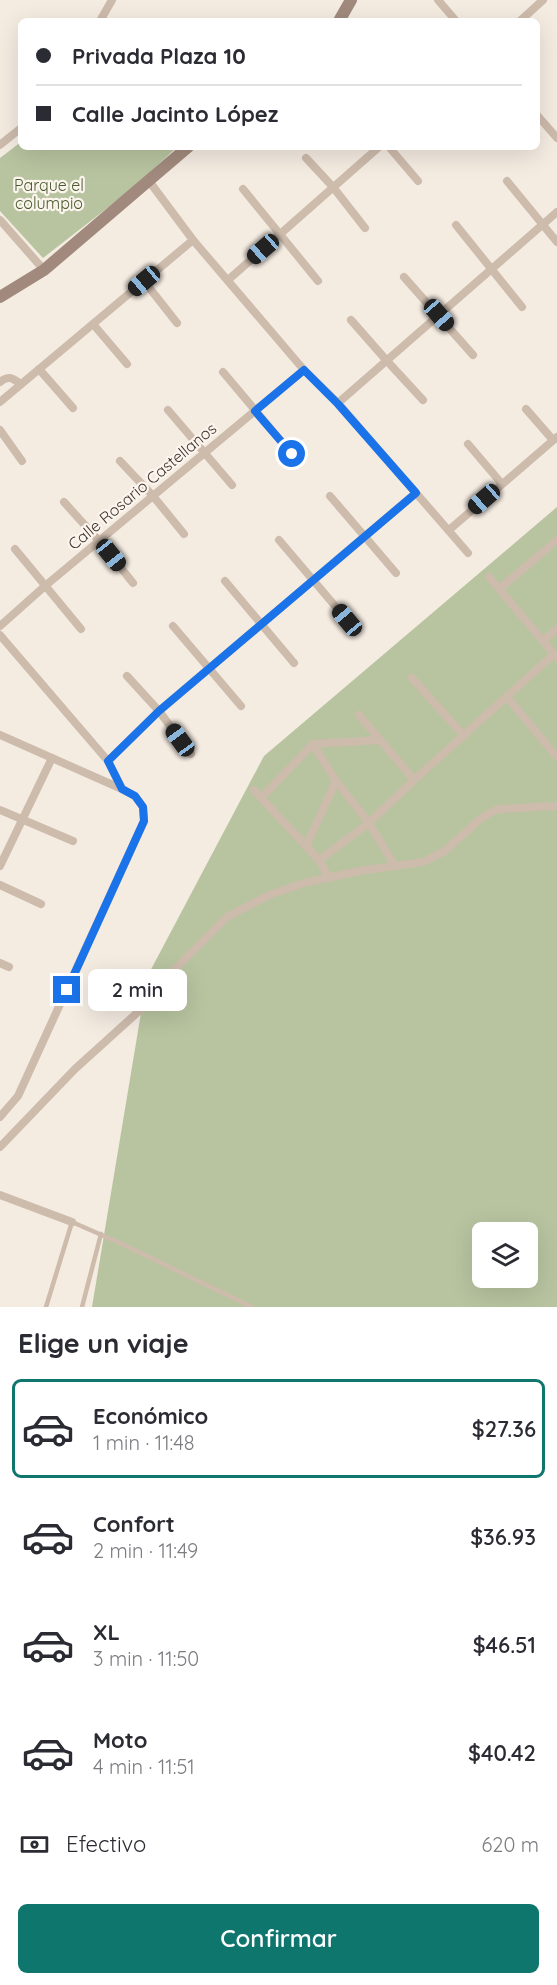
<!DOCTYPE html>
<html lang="es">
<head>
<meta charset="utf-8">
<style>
	:root { --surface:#fff; --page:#f2f2f3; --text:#2b2b33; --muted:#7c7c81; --line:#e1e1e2; --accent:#0f766e }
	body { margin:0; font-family:Quicksand,sans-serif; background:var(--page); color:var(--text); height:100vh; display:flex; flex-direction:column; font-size:22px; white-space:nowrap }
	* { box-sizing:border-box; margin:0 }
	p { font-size:20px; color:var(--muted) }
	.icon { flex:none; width:33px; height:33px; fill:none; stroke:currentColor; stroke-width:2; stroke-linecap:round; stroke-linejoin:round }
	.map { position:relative; height:1307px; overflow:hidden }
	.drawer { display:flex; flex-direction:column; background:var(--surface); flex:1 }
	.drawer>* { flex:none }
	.top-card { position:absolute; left:18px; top:18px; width:522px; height:132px; border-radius:9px; box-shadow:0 6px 24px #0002; display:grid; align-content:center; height:132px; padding:0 18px; background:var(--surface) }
	.controls { position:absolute; left:472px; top:1222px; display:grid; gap:12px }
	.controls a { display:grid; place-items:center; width:66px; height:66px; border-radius:9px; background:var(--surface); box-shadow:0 6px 24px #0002; font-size:30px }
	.end { position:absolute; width:27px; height:27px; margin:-14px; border:8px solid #1a73e8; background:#fff; box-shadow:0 0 0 3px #fff }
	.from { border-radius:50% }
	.bubble { position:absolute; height:42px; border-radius:9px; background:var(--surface); box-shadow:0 6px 24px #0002; font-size:20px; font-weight:600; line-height:42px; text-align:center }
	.car { position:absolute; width:18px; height:36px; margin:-18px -9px; border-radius:8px; box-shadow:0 0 4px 2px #0007; background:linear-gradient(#222 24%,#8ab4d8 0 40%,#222 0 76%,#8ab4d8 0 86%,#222 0) }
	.top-card b { display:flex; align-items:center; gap:21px; height:57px; font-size:22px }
	.top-card b+b { border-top:2px solid var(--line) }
	.top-card i { width:15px; height:15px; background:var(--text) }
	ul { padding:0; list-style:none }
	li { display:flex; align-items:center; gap:18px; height:99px; margin:0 12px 9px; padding:0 6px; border:3px solid transparent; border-radius:9px }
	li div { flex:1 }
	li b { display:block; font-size:22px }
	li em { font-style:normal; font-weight:600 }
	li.active { border-color:var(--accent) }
	li>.icon { width:54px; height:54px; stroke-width:1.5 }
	h2 { padding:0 18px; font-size:27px; line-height:72px }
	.pay { display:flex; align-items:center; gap:15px; height:66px; padding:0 18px; font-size:22px }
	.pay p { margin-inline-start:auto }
	.action { display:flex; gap:12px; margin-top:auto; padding:12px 18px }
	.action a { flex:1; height:69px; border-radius:9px; background:var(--accent); color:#fff; font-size:24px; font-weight:600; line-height:69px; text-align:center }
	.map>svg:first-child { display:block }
</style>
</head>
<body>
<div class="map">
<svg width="557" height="1307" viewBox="0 0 557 1307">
	<rect width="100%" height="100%" fill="#f4ebe1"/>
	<g fill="#b8c4a0" fill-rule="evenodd">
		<path d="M21 142V147H177L133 188 43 258 0 211V158Z"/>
		<path d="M557 507V1307H92L147 977 264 756ZM483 1233H528V1278H483Z"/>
	</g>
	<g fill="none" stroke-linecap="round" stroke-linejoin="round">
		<g stroke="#cdbbac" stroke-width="4.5">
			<path d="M46 1307 72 1222 120 1243 252 1307"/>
			<path d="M82 1307 101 1234"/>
		</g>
		<g stroke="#cdbbac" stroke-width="8">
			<path d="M438 0 456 21"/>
			<path d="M100 21 112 0"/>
			<path d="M520 21 543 0"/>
			<path d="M537 115 557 138"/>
			<path d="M0 145 21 128"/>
			<path d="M389 147 418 181"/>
			<path d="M306 158 333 187 365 228"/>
			<path d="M149 181 193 240 304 370 338 403 468 553"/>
			<path d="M507 181 557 242"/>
			<path d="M243 189 318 281"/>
			<path d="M0 220 44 270"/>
			<path d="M456 225 522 307"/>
			<path d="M404 277 473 355"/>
			<path d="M228 280 379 147"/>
			<path d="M144 281 177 323"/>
			<path d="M351 320 387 361 423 400"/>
			<path d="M93 324 127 364"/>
			<path d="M39 369 73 408"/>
			<path d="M223 372 292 454"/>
			<path d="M0 382C9 375 12 378 21 384"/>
			<path d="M0 402 193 240"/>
			<path d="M338 403 557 212"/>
			<path d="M526 409 553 440"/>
			<path d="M168 410 232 485"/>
			<path d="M0 430 22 461"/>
			<path d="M468 444 502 484"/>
			<path d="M120 461 153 496 184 534"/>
			<path d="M330 496 396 573"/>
			<path d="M64 502 100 542 133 583"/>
			<path d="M449 530 557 437"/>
			<path d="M279 540 347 620"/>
			<path d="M15 549 81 629"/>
			<path d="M489 577 554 654"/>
			<path d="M225 581 294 663"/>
			<path d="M499 589 557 540"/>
			<path d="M0 626 45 586 304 370"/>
			<path d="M173 626 241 706"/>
			<path d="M0 635 108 761 122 789 135 796 143 807 144 821 18 1096 0 1117"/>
			<path d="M543 641 557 629"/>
			<path d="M127 676 159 711 191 754"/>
			<path d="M412 678 464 736"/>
			<path d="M507 697 557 757"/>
			<path d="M359 715 414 780"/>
			<path d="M0 735 122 789"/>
			<path d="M380 740 313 744 336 781 369 823 395 866"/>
			<path d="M108 761 159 711 416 493"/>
			<path d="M254 790 306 846 336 781"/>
			<path d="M261 798 313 744"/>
			<path d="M0 810 73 841"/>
			<path d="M306 846 319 860"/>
			<path d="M0 866 52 758"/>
			<path d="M329 878 319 860 369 823 414 780 554 654 557 658"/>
			<path d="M0 885 41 904"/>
			<path d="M0 963 9 967"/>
			<path d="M0 1147 75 1069 149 1002 167 977 227 917 269 895 304 883 359 871 423 862 445 851 481 818 498 809 557 806"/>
			<path d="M0 1195 72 1222"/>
		</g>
		<g stroke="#a18a7d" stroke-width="12">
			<path d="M339 21 351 0"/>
			<path d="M0 297 44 270 188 147"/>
		</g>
	</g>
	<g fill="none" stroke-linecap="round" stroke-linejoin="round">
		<path stroke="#1a73e8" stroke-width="8" d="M67 990 144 821 143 807 135 796 122 789 108 761 159 711 416 493 338 404 304 370 255 411 292 454"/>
	</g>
	<g text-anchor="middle" stroke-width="4.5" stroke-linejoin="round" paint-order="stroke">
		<g font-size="16" fill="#4a5a2e" stroke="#fbf5ee">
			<text x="49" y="191">Parque el<tspan x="49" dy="18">columpio</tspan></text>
		</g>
		<g font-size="16" fill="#3b302b" stroke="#fbf5ee">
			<text transform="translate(142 486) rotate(-40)" y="6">Calle Rosario Castellanos</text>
		</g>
	</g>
</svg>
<div class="controls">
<a><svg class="icon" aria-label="layers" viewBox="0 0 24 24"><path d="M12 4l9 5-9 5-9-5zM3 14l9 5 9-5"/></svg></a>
</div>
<i class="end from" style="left:292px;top:454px"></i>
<i class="end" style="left:67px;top:990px"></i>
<div class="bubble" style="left:88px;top:969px;width:99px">2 min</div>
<i class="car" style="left:263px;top:249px;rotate:229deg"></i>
<i class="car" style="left:144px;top:281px;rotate:230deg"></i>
<i class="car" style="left:439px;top:315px;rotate:139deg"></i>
<i class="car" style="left:484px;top:499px;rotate:229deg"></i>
<i class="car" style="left:111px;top:555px;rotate:141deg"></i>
<i class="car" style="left:347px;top:620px;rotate:320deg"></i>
<i class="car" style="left:180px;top:740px;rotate:324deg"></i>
<div class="top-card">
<b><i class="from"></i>Privada Plaza 10</b>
<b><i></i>Calle Jacinto López</b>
</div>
</div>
<section class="drawer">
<h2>Elige un viaje</h2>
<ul>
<li class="active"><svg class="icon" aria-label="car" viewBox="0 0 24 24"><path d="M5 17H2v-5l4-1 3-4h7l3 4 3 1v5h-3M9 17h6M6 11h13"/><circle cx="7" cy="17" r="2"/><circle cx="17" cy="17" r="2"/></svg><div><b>Económico</b><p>1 min · 11:48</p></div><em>$27.36</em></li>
<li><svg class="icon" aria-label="car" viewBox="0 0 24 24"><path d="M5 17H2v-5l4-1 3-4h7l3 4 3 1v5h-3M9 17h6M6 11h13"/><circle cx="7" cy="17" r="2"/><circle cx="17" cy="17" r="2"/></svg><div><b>Confort</b><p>2 min · 11:49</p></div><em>$36.93</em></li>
<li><svg class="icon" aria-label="car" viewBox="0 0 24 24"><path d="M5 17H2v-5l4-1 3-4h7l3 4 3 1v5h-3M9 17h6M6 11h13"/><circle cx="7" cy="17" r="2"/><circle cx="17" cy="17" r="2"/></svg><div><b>XL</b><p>3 min · 11:50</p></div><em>$46.51</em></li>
<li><svg class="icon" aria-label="car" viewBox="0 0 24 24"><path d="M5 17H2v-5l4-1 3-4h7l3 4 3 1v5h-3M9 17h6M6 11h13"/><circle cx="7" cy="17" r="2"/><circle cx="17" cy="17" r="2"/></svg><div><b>Moto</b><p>4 min · 11:51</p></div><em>$40.42</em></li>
</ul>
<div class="pay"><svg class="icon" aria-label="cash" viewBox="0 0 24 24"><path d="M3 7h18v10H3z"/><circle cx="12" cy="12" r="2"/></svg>Efectivo<p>620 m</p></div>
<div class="action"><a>Confirmar</a></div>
</section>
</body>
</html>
